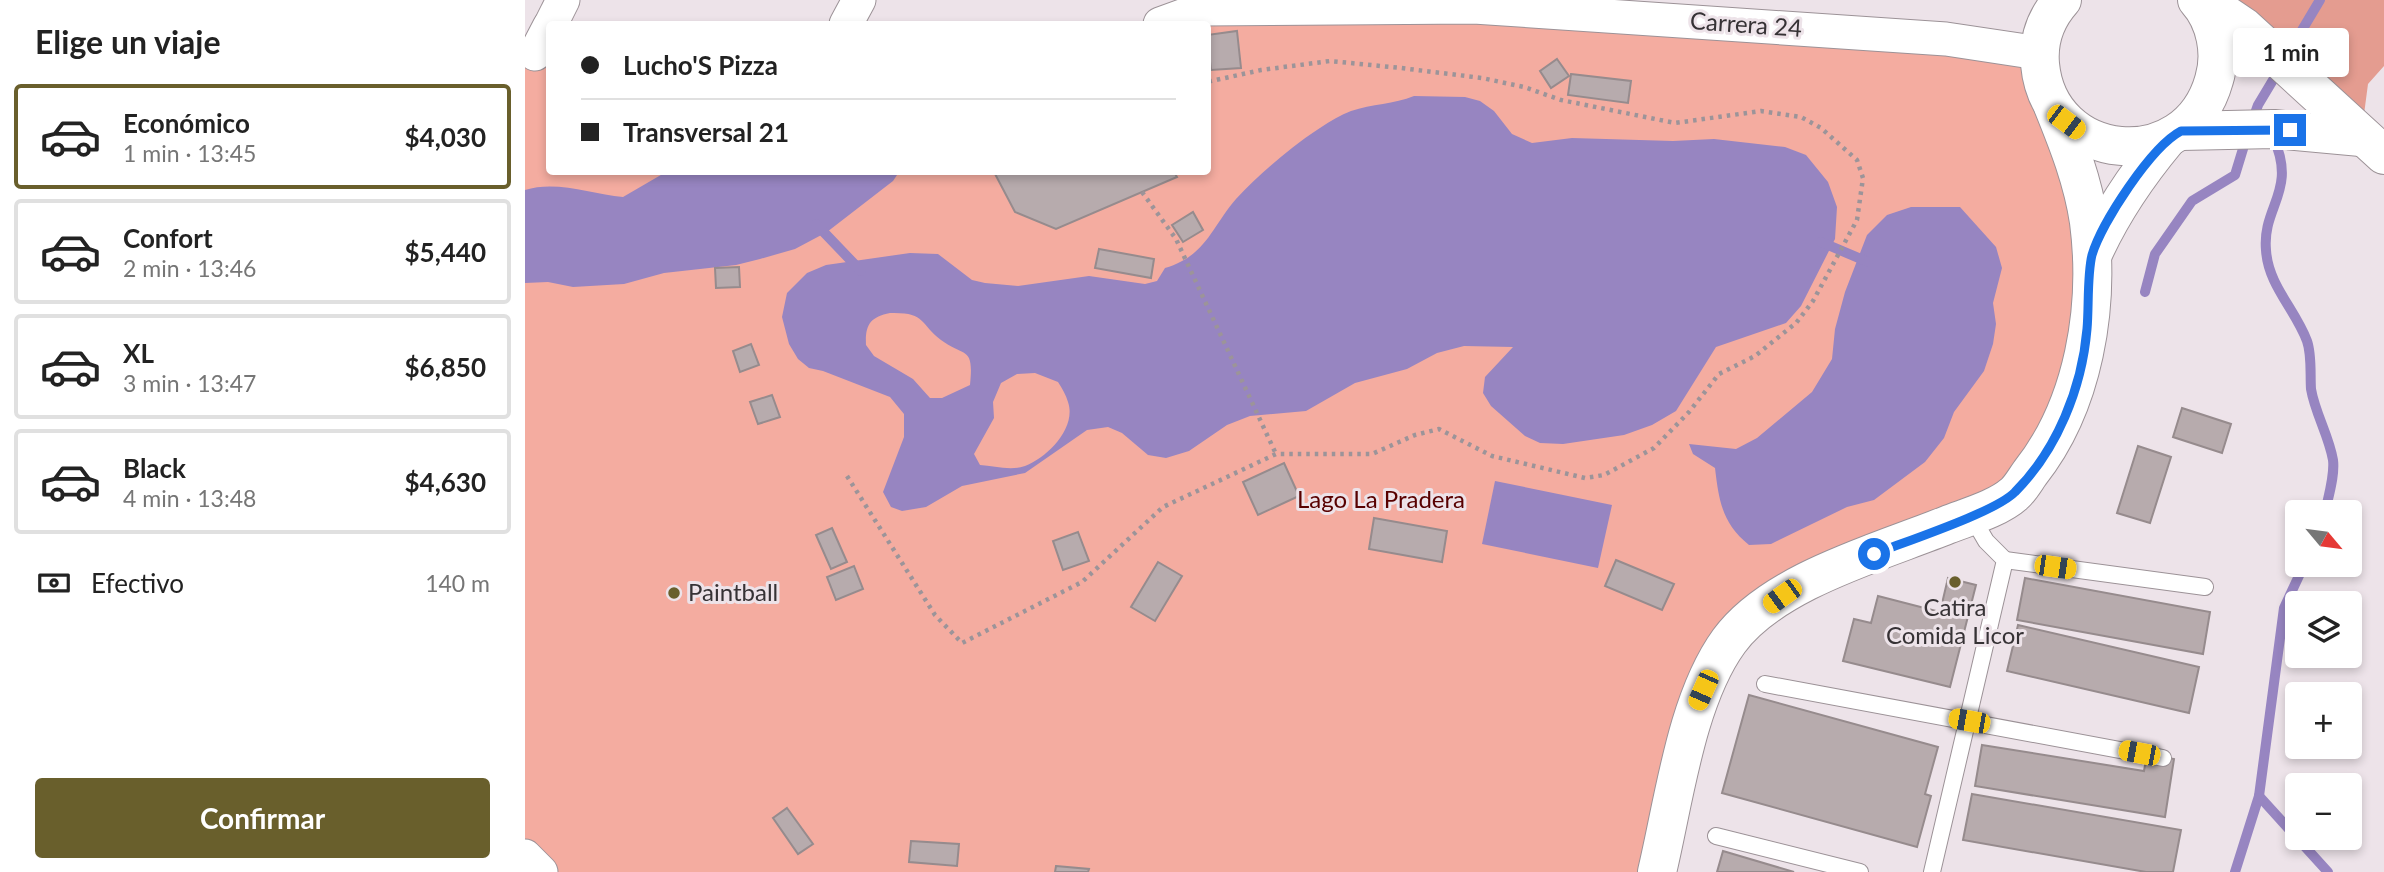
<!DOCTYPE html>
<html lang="es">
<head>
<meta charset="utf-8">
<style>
	:root { --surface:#fff; --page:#f2f2f2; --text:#222; --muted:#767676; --line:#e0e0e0; --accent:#695f2c }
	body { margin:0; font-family:Lato,sans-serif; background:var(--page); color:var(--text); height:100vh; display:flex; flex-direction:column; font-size:26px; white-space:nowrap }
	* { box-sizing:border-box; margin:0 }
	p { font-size:23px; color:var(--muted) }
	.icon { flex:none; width:38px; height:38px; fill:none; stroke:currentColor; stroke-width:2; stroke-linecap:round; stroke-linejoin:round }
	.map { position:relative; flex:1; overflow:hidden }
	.details { display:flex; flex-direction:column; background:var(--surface); width:525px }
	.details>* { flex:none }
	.guide { position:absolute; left:21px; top:21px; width:665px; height:154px; border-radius:7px; box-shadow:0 4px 10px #0003; display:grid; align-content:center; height:154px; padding:0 35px; background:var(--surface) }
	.needle { width:46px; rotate:119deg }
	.tools { position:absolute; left:1760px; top:500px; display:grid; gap:14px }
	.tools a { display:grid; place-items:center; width:77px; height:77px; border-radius:7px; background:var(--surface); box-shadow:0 4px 10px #0003; font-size:35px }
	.end { position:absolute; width:32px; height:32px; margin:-16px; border:9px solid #1a73e8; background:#fff; box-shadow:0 0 0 4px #fff }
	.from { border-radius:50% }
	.bubble { position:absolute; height:49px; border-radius:7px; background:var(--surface); box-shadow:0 4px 10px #0003; font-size:23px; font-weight:700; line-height:49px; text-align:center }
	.car { position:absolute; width:21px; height:42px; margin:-21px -10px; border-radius:9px; box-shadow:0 0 5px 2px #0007; background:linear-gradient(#f5c518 24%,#345 0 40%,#f5c518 0 76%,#345 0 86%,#f5c518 0) }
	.guide b { display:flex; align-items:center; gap:24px; height:66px; font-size:26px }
	.guide b+b { border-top:2px solid var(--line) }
	.guide i { width:18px; height:18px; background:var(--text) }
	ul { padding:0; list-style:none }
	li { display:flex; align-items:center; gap:21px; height:105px; margin:0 14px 10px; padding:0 21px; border:4px solid var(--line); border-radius:7px }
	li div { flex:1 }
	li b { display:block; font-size:26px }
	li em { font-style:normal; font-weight:700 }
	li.current { border-color:var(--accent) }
	li>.icon { width:63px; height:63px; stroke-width:1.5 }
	h2 { padding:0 35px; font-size:32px; line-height:84px }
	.pay { display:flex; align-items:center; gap:18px; height:77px; padding:0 35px; font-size:26px }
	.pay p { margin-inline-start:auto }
	.action { display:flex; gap:14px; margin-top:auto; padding:14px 35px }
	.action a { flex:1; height:80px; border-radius:7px; background:var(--accent); color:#fff; font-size:28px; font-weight:700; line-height:80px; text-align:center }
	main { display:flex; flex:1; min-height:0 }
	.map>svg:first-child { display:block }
</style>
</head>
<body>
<main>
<section class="details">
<h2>Elige un viaje</h2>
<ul>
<li class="current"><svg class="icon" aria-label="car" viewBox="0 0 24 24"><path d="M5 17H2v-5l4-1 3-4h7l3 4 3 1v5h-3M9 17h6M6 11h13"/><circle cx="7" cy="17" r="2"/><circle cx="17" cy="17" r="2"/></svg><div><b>Económico</b><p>1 min · 13:45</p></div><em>$4,030</em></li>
<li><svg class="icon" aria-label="car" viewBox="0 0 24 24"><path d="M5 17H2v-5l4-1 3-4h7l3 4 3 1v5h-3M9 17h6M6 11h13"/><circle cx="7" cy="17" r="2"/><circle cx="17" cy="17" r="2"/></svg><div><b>Confort</b><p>2 min · 13:46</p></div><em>$5,440</em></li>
<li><svg class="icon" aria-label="car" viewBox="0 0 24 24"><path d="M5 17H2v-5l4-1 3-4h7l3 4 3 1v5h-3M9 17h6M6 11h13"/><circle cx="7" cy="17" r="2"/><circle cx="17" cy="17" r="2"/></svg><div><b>XL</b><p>3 min · 13:47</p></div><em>$6,850</em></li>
<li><svg class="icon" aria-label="car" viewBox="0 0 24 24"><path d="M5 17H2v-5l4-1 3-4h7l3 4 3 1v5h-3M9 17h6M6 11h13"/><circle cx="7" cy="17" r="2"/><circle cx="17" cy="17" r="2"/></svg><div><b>Black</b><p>4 min · 13:48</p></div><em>$4,630</em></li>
</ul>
<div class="pay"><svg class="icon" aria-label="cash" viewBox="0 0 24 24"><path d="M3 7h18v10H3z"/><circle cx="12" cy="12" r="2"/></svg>Efectivo<p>140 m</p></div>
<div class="action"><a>Confirmar</a></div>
</section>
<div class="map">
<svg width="1859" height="872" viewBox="0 0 1859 872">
	<rect width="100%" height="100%" fill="#ede3e9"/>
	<path fill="#f4aca0" d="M676 9 1514 53 1567 256 1517 458 1205 639 1132 872H16L0 856V54H24V172H682V24Z"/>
	<path fill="#e49c90" d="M1698 0H1859V66L1843 84 1836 137Z"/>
	<g fill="#9785c1" fill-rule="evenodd">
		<path d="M889 96 940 97 955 101 969 111 987 134 1007 143 1047 138 1148 141 1189 139 1260 147 1281 155 1303 182 1312 207 1310 239 1276 306 1261 323 1191 347 1151 411 1127 425 1099 435 1038 444 1015 443 1000 436 966 406 958 393 960 377 988 347 939 346 912 353 882 369 830 383 781 411 725 416 702 425 664 451 641 458 623 455 597 433 583 427 562 430 500 473 437 486 401 507 377 511 366 507 358 492 379 437V414L365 397 298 371 284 368 273 359 264 344 257 317 262 293 282 273 301 265 385 253 413 254 447 280 460 283 493 286 564 276 620 284 632 281 640 268C681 256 686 228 711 199 728 180 747 164 767 148 784 135 806 119 826 111 847 104 869 104 889 96ZM365 313C401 312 394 323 416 340 440 358 449 345 445 385L417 398H405L388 379 349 356 341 345C340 325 345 317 365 313ZM510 373 533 382C537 388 541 395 543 402 552 428 522 458 500 466 486 471 469 466 455 465L449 454 469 418 468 402 476 383 492 374Z"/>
		<path d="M141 172H374L368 181 302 232 270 249 235 259 211 265 139 273 99 284 48 287 23 282 0 283V190C31 180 67 194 98 197Z"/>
		<path d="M1386 207H1435L1471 247 1477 268 1468 303 1471 324 1468 344 1459 371 1429 412 1419 438 1400 462 1349 500 1322 507 1246 544 1224 545C1197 523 1194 501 1190 468L1168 454 1164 444 1211 449 1232 438 1287 392 1307 359 1310 329 1320 292 1342 235 1362 215Z"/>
		<path d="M970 481 1087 505 1073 568 957 544Z"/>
	</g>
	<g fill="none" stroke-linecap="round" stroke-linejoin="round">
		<g stroke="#9785c1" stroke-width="10">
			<path d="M1761 57 1795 0"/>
			<path d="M1727 122 1733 105 1754 70"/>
			<path d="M1748 137C1773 191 1737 206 1741 250 1743 285 1770 309 1782 341 1787 355 1785 374 1786 389 1790 413 1804 436 1808 460 1810 476 1803 497 1800 513"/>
			<path d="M291 224 336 271"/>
			<path d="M1296 242 1343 262"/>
			<path d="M1620 292 1630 254 1667 201 1710 175 1721 139"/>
			<path d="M1734 796 1803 872"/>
			<path d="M1710 872 1734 796 1759 608 1779 565"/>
		</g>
	</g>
	<g fill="#b7abad" stroke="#968b8d" stroke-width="2">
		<path d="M712 31 716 68 686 70 682 35Z"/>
		<path d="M1032 59 1044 76 1026 88 1015 71Z"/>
		<path d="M1046 74 1106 81 1103 103 1043 95Z"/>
		<path d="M469 172H649L652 177 531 229 490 212Z"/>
		<path d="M668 212 678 230 658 242 647 225Z"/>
		<path d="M574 249 629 259 626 278 570 268Z"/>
		<path d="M214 267 215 287 191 288 190 268Z"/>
		<path d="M226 344 234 365 215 372 208 351Z"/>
		<path d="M247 395 255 417 233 424 225 402Z"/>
		<path d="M1657 408 1706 424 1697 453 1648 437Z"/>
		<path d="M1613 446 1646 457 1625 523 1592 513Z"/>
		<path d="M759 463 774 496 733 515 718 482Z"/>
		<path d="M849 518 922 531 917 562 844 549Z"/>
		<path d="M307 528 322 562 306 569 291 535Z"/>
		<path d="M553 532 564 561 538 570 528 541Z"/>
		<path d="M1091 560 1149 584 1137 610 1080 586Z"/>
		<path d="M633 562 657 576 630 621 606 607Z"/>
		<path d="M329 566 338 589 311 600 302 577Z"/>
		<path d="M1423 578 1451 585 1425 687 1318 661 1329 619 1346 623 1353 596 1415 612Z"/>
		<path d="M1500 578 1685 612 1678 654 1492 620Z"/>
		<path d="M1493 625 1674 667 1664 713 1482 671Z"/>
		<path d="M1224 695 1413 747 1400 794 1406 796 1392 847 1197 793Z"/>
		<path d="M1457 745 1619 771 1622 754 1649 759 1640 817 1450 786Z"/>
		<path d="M1447 794 1656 830 1648 872H1621L1438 840Z"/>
		<path d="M262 808 288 844 273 854 248 818Z"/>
		<path d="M386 841 434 844 432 866 384 862Z"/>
		<path d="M1198 851 1269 872H1192Z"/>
		<path d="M531 866 564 869 563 872H530Z"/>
	</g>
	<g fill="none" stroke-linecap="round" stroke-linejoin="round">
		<defs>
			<g id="service">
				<path d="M1480 560 1680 587"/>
				<path d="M1240 684 1638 758"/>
				<path d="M1191 836 1335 872"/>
				<path d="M1407 872 1480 560 1461 541 1447 517"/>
			</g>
			<g id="minor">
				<path d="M26 24 38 0"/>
				<path d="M321 24 334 0"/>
				<path d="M635 24 676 9 949 7 1421 39 1514 53"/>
				<path d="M10 54 24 27"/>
				<path d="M0 856 16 872"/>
			</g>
			<g id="tertiary">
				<path d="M1537 0C1521 18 1513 40 1515 64 1524 164 1662 177 1689 80 1697 54 1691 21 1672 0"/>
				<path d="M1679 0 1719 27 1859 155"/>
				<path d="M1656 131 1749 129 1836 137"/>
				<path d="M1567 256C1586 213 1612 175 1642 139"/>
				<path d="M1132 872C1149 801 1161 700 1204 641 1248 581 1355 552 1422 525 1442 517 1472 509 1489 494 1495 489 1500 480 1505 473 1559 405 1575 307 1564 222 1558 181 1543 143 1528 106"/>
			</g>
		</defs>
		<use href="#service" stroke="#9c9297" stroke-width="18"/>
		<use href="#minor" stroke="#9c9297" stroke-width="35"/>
		<use href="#tertiary" stroke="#9c9297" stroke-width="40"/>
		<g stroke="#9c9499" stroke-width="4.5" stroke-dasharray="3.5 5" stroke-linecap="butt">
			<path d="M617 192 651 239 751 454"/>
			<path d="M322 476 410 615 437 643 557 582 638 507 751 454H847L890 435 914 429 967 456 1060 478 1079 475 1129 448 1164 412 1194 374 1230 356 1271 323 1288 301 1332 220 1338 178 1332 160 1296 128 1276 117 1236 111 1150 123 1036 100 999 87 957 78 876 68 805 61 736 70 682 82"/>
		</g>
		<use href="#service" stroke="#fff" stroke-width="16"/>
		<use href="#minor" stroke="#fff" stroke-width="33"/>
		<use href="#tertiary" stroke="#fff" stroke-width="38"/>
	</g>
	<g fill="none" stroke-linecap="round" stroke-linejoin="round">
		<path stroke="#1a73e8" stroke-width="9" d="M1349 554C1379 542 1471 512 1490 492 1532 450 1557 388 1562 329 1564 308 1562 275 1567 255 1577 222 1626 147 1656 131L1765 130"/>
	</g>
	<g fill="#695f2c" stroke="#ede3e9" stroke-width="2.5">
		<circle cx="1430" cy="582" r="7"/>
		<circle cx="149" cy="593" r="7"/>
	</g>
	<g text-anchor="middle" stroke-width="6" stroke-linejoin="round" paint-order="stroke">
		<g font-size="24" fill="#363235" stroke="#ede3e9">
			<text transform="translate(1221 25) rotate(4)" y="8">Carrera 24</text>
		</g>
		<g font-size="24" fill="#580000" stroke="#ede3e9">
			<text x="856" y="508">Lago La Pradera</text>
		</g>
		<g font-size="24" fill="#363235" stroke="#ede3e9" text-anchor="start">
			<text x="163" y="601">Paintball</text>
			<text x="1430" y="616" text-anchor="middle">Catira<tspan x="1430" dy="28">Comida Licor</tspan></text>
		</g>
	</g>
</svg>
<div class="tools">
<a><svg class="needle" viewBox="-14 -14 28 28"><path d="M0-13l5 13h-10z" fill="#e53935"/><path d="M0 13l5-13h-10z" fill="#767676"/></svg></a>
<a><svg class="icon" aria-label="layers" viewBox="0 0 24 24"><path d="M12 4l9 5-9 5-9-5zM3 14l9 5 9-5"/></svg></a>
<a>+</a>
<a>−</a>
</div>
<i class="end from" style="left:1349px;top:554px"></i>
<i class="end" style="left:1765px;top:130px"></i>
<div class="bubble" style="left:1708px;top:28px;width:116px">1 min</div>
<i class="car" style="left:1541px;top:122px;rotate:127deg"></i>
<i class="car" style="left:1530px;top:567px;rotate:98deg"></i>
<i class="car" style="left:1257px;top:596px;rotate:234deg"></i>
<i class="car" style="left:1178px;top:690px;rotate:204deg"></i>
<i class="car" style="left:1444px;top:721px;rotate:280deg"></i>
<i class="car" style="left:1614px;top:753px;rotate:281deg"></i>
<div class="guide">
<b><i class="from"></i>Lucho'S Pizza</b>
<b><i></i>Transversal 21</b>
</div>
</div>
</main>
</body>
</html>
